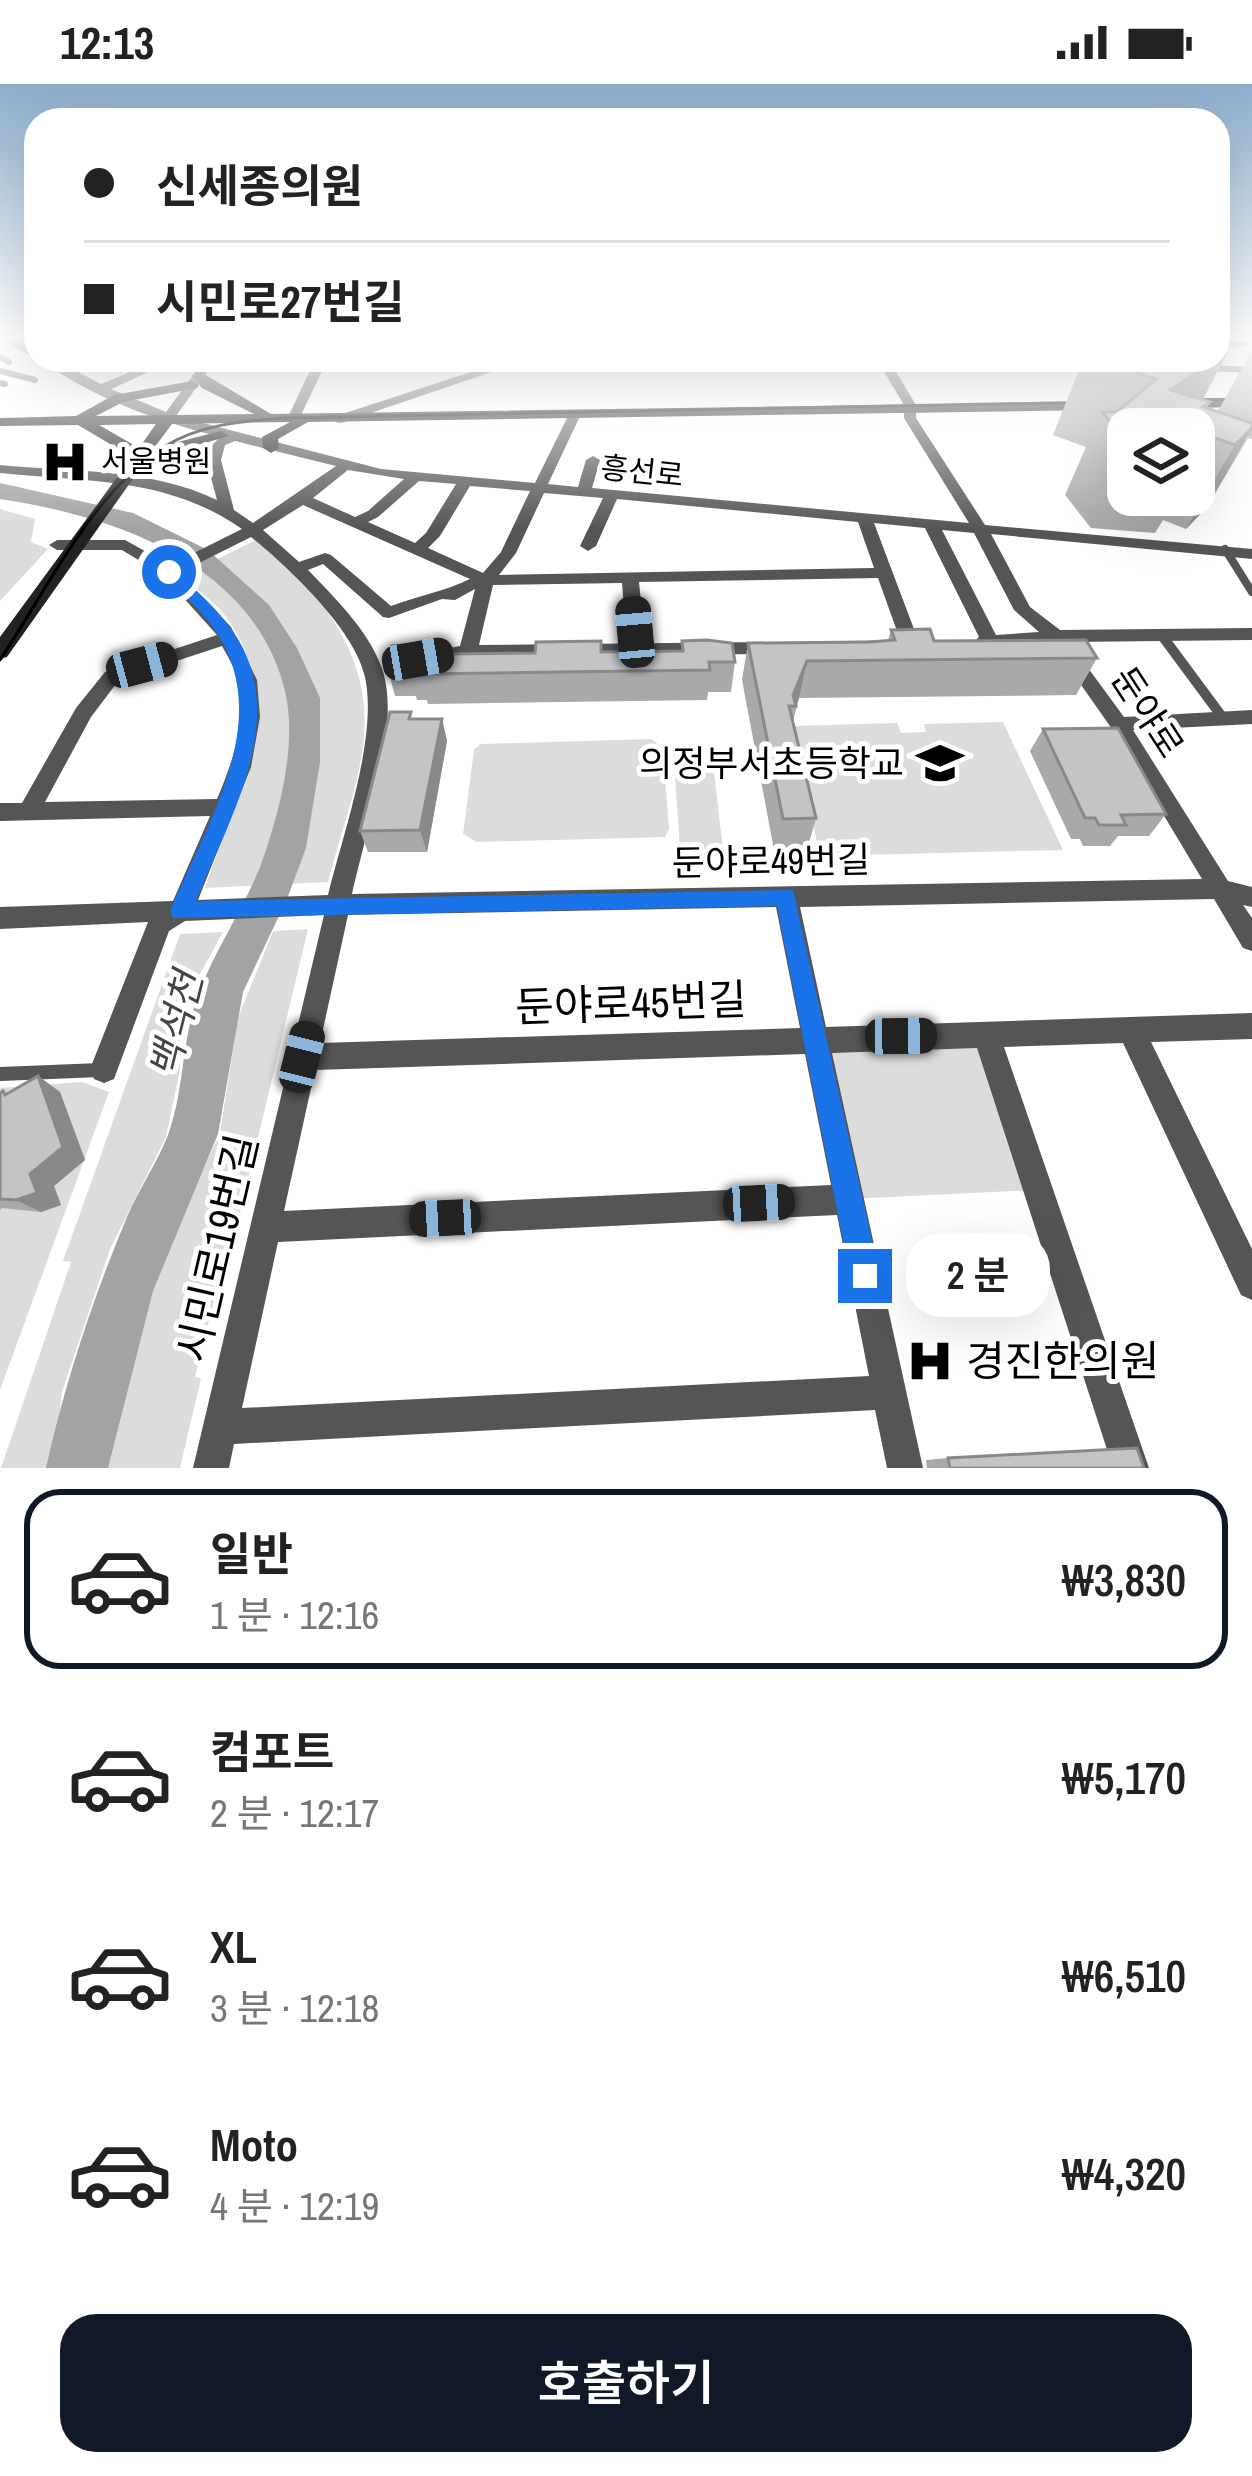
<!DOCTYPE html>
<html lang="ko">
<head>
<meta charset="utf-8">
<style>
	:root { --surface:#fff; --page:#f6f6f6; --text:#222; --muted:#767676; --line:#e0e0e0; --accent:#111827 }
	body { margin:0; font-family:"Archivo Narrow","Noto Sans KR",sans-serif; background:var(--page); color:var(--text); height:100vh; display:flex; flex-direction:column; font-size:45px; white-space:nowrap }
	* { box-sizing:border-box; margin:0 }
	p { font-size:39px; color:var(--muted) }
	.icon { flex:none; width:66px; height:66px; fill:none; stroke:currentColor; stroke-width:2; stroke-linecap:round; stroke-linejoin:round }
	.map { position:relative; height:1384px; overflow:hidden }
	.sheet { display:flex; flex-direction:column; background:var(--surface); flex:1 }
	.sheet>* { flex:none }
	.top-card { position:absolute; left:24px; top:24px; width:1206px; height:264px; border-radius:36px; box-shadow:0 12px 48px #0002; display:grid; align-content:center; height:264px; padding:0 60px; background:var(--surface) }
	.tools { position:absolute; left:1107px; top:324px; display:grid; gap:24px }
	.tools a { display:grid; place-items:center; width:108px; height:108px; border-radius:24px; background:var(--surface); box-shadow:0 12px 48px #0002; font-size:60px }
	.end { position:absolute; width:54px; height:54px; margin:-27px; border:15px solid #1a73e8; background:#fff; box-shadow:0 0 0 6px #fff }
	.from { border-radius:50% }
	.bubble { position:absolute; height:84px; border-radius:36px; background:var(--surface); box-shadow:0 12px 48px #0002; font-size:39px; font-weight:600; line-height:84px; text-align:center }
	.car { position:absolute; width:36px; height:72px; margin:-36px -18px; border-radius:15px; box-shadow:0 0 9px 3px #0007; background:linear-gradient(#222 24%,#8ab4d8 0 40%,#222 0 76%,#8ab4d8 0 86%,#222 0) }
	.top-card b { display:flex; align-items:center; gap:42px; height:114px; font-size:45px }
	.top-card b+b { border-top:3px solid var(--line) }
	.top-card i { width:30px; height:30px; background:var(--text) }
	ul { padding:21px 0 0; list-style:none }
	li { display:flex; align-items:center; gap:36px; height:180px; margin:0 24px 18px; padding:0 36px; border:6px solid transparent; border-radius:36px }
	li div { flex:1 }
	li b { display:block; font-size:45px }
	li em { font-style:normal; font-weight:600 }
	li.current { border-color:var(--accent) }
	li>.icon { width:108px; height:108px; stroke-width:1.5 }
	.cta { display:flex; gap:24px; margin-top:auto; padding:24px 60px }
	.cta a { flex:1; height:138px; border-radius:36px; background:var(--accent); color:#fff; font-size:48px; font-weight:600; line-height:138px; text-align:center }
	.status { display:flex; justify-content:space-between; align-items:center; height:84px; padding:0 60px; background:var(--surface); direction:ltr }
	.status svg { height:33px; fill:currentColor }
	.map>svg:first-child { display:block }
</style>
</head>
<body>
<div class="status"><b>12:13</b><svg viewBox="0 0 49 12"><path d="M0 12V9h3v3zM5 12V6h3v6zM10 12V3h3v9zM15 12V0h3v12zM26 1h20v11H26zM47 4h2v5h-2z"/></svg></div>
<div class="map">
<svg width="1252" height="1384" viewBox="0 0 1252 1384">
	<rect width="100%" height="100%" fill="#fff"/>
	<g fill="#dcdcdc">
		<path d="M0 425 35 435 31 458 48 465 0 517Z"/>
		<path d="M258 455C279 478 306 498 324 523 396 623 356 691 328 798L205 804C234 715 291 614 223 529 212 516 195 504 181 493Z"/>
		<path d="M1003 638 1063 766 820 772 791 642 897 639 901 649 926 648 924 640Z"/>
		<path d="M651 655 663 664 669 745 665 753 477 758 463 750 474 666 480 660Z"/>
		<path d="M673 663H711L723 765 680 766Z"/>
		<path d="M308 845 235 1150 231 1151 195 1293 201 1294 180 1384H107L113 1314 138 1227 220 1049 238 934 273 847Z"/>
		<path d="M223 848 193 903 180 942V985L166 1053 110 1165 62 1308 53 1384H1L71 1178 63 1177 180 850Z"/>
		<path d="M986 951 1036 1106 849 1115 816 954Z"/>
		<path d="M82 998 109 1008 0 1306V1004Z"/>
	</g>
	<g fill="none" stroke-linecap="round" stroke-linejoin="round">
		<path fill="#a3a3a3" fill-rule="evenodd" d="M0 399 133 429 208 466 269 521 297 564 320 614V678L306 764 287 815 243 908 218 1050 153 1207 108 1384H46C65 1298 93 1214 127 1133 139 1105 157 1079 168 1051 185 1005 181 955 199 909 217 860 249 818 265 769 281 722 297 657 285 607 254 479 114 432 0 415Z"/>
		<g stroke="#555" stroke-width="6">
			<path d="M0 273 9 278"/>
			<path d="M1207 284 1252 286"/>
			<path d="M0 287 35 296"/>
			<path d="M0 299 5 300"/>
		</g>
		<g stroke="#555" stroke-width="8">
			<path d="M1225 465 1252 508"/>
			<path d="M1162 552 1165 556"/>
		</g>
		<path stroke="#555" stroke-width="10" d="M1163 553 1223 634"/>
		<path stroke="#555" stroke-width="14" d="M0 990 101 986"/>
		<g fill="#555" fill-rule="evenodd">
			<path d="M0 252H9L36 266V274L0 256Z"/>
			<path d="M1218 257H1244L1250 260 1244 263H1218Z"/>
			<path d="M40 276H55L101 300 159 276H175L111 305 166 328 204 276H216L176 332 381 385 535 399 569 330 575 326 581 330 548 400 578 403 586 376 593 372 600 376 592 404 969 439 904 334V321L877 276H889L916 321V334L985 441 1252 465V475L991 450 1030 523 1060 546 1252 544V556L1069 558 1124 633 1252 626V640L1133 646 1228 797 1252 803V823L1243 821 1252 834V867L1243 864 1214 815 800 823 826 943 1252 929V955L1151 958 1252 1165V1216L1241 1211 1123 959 1004 963 1149 1384H1113L977 964 832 969 923 1384H887L875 1326 234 1360 229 1384H193L324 831 185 837 169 847 114 995 104 999 94 995 90 985 148 838 0 845V823L173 817 210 732 0 737V719H22L76 624 105 588 217 551 163 491 122 466H57L49 461 57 456H125L170 481 242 445C168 393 87 398 0 389V381C71 388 151 384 217 416 212 395 199 367 221 353 159 338 91 313 40 276ZM235 357 336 382 253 439 234 426 221 376 225 361ZM348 386 404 395 368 427 355 433 313 414ZM419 397 456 400 426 449 415 459 368 438 378 433ZM470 402 530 407 501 468 483 489 428 464 440 452ZM544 409 603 414 580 462 588 467 596 462 617 415 858 438 874 484 499 491 516 469ZM303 421 470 495C445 507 418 512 391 522L331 471 325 469 299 478 263 446ZM874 439 925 444 979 553 974 558 977 562 1051 558 1112 645 1202 795 352 810C365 751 399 648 384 591 373 551 336 515 308 486L323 480 383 533 389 534 442 515 455 516 475 505 460 562 420 570 417 574 420 578 426 580 468 573 772 570 781 564 772 558 479 561 493 501 622 499 626 548 635 554 644 548 639 498 878 494 902 561 905 565H917L920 561ZM942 446 974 449 1014 526 1039 548 996 551ZM251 453C286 481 355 545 365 593 378 653 343 750 328 811L198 816 251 683 260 633 257 596 231 543 179 489ZM222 562C228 573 236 586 239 598 247 637 232 680 217 715L45 718 91 633 119 596ZM776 823 800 944 320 959 348 831ZM805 970 831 1101 284 1127 315 986ZM837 1131 869 1292 242 1324 278 1158Z"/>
			<path d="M269 276H281V278L275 282Z"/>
			<path d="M315 276 480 280 486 284 509 276H527L341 339 336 338V332L474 287 323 285 300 333 289 336 288 333Z"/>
		</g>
		<g fill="#222" fill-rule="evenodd">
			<path d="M199 287 271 330 1095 318 1102 322 1095 326 308 338 278 355 279 364 271 369 263 364 262 353 290 338 172 340 154 364 221 347 229 352 157 373 142 382 7 573 0 575V553L132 373 78 341 0 342V334L76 332 114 311 192 297 199 301 197 304 123 318 96 332 254 330 202 304 192 291ZM156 340 139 364 99 341Z"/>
			<path d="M1252 315V323L1177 324 1170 320 1177 316Z"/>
		</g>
		<g stroke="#000" stroke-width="3">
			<path d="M1173 316 1252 315"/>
			<path d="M0 576C47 506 91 410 164 363 198 341 242 337 281 334L1101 318"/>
		</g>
	</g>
	<g fill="#a9a9a9" fill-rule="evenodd">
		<path d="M1252 266V355L1248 354 1207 423 1186 445 1163 436 1155 449 1091 444 1065 411 1086 363 1053 351 1083 276H1218L1202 315 1210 318 1207 324 1218 327ZM1128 345H1194V411H1128Z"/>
		<path d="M891 546 934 557 1097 574 1076 611 799 614 793 637 816 734 806 770 775 771 742 596 748 559 888 556Z"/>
		<path d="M682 557 735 578 731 608H708L707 616 428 620 427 616H417L416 612H395L387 582 442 559 443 564H451L452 570 681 567Z"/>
		<path d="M413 635H442L447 657 427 768H368L360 747Z"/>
		<path d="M1043 645 1166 730 1149 752H1118L1110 762H1083L1080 755H1071L1030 667Z"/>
		<path d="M38 992 60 1008 85 1076 54 1102 61 1121 41 1128 2 1124 0 1126V1009L3 1007 7 1010Z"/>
		<path d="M948 1374 1144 1384H927L926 1376Z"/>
	</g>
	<g fill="#898989">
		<path d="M1228 268 1187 345 1170 306 1218 276Z"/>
		<path d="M1252 344 1207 423 1186 445 1235 361Z"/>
		<path d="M807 577 799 614 796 622 793 611Z"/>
		<path d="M442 635 447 657 427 768 420 746Z"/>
		<path d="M38 992 60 1008 85 1076 54 1102 61 1121 41 1128 16 1116 30 1090Z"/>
	</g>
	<g fill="#c4c4c4" stroke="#898989" stroke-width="3">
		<path d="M1097 276H1215L1170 306 1210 318 1203 323 1252 339V344L1235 361 1194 347V345H1128V357L1102 328H1117L1156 295Z"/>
		<path d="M1194 349 1202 365H1194Z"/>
		<path d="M930 545 934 557 1086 556 1097 574 807 577 793 611 796 622H789L816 734 783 735 748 559 869 558 895 556 891 546Z"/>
		<path d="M707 556 732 559 735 578H709L710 586 421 590 422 586H409L410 582H387L392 562 442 559V564H451L450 570 535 569 536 558 601 557V568L683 567 682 557Z"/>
		<path d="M390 628H411L409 635H442L420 746 360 747Z"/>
		<path d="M1118 644 1166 730 1121 731 1126 741H1099L1095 734H1085L1043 645Z"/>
		<path d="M38 992 63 1063 30 1090 37 1109 16 1116 0 1115V1009L3 1007 5 1011Z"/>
		<path d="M1137 1364 1144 1384H950L948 1374Z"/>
	</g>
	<linearGradient id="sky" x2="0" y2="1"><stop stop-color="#8cadcc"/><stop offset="0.57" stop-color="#fff"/><stop offset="1" stop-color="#fff" stop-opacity="0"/></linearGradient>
	<rect width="1252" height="446" fill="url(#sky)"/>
	<path fill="#1a73e8" d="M163 485H174C191 502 211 519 226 538 296 624 231 730 196 817L793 806 880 1192 876 1202 865 1207 855 1202 850 1192 777 822 173 834 170 827C206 741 276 635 215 546 201 526 180 508 163 491Z"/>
	<defs>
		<symbol id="hospital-bare" viewBox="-9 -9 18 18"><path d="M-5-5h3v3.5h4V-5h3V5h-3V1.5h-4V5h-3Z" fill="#000" stroke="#fff" stroke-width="2.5" paint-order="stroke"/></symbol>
		<symbol id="school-bare" viewBox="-9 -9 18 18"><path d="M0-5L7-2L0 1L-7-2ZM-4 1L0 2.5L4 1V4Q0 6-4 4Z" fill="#000" stroke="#fff" stroke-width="2.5" paint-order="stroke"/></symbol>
	</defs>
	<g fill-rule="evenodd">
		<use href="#hospital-bare" x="32" y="345" width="66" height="66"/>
		<use href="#school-bare" x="907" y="646" width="66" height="66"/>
		<use href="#hospital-bare" x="897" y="1244" width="66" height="66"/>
	</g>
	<g text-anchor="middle" stroke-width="10" stroke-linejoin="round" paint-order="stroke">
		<g font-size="30" fill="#000" stroke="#fff" text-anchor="start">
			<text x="101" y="388">서울병원</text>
		</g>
		<g font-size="30" fill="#000" stroke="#fff">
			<text transform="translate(642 388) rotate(6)" y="10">흥선로</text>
		</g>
		<g font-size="36" fill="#000" stroke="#fff">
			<text transform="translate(1148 628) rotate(57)" y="13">둔야로</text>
			<text transform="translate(771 777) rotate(-1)" y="13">둔야로49번길</text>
		</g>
		<g font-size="36" fill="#000" stroke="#fff" text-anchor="end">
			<text x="904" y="692">의정부서초등학교</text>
		</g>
		<g font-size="39" font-style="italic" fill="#444" stroke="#fff">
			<text transform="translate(176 941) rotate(-76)" y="14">백석천</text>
		</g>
		<g font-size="42" fill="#000" stroke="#fff">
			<text transform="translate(631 919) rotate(-2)" y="15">둔야로45번길</text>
			<text transform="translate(217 1164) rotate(-77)" y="15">시민로19번길</text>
		</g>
		<g font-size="42" fill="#000" stroke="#fff" text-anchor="start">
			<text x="966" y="1292">경진한의원</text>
		</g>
	</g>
</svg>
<div class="tools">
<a><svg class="icon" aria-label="layers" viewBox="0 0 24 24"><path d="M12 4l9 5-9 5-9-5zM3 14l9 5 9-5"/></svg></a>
</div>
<i class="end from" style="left:169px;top:488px"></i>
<i class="end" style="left:865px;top:1192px"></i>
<div class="bubble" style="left:906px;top:1149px;width:144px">2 분</div>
<i class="car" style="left:635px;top:548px;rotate:355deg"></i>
<i class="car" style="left:418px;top:575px;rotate:80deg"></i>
<i class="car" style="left:142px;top:581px;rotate:75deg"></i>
<i class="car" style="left:901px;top:952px;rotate:89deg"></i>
<i class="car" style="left:302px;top:973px;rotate:14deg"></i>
<i class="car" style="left:759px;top:1119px;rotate:87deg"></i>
<i class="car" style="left:445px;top:1134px;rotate:267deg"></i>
<div class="top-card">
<b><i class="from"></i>신세종의원</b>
<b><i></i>시민로27번길</b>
</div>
</div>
<section class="sheet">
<ul>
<li class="current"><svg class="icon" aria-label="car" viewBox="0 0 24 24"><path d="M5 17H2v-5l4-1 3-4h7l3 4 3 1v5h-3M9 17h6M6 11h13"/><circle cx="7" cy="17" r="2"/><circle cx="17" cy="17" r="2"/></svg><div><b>일반</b><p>1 분 · 12:16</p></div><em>₩3,830</em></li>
<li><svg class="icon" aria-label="car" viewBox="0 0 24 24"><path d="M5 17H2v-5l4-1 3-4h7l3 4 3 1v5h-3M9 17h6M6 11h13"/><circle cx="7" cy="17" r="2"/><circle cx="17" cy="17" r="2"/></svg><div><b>컴포트</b><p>2 분 · 12:17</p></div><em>₩5,170</em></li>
<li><svg class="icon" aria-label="car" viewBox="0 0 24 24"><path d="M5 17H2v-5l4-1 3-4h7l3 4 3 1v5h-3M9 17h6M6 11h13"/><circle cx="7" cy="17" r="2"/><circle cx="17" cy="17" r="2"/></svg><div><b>XL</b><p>3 분 · 12:18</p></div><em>₩6,510</em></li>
<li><svg class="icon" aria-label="car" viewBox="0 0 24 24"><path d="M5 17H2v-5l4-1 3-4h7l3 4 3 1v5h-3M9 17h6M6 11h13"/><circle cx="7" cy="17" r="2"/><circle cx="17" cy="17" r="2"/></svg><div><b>Moto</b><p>4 분 · 12:19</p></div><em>₩4,320</em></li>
</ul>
<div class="cta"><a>호출하기</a></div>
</section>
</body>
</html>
